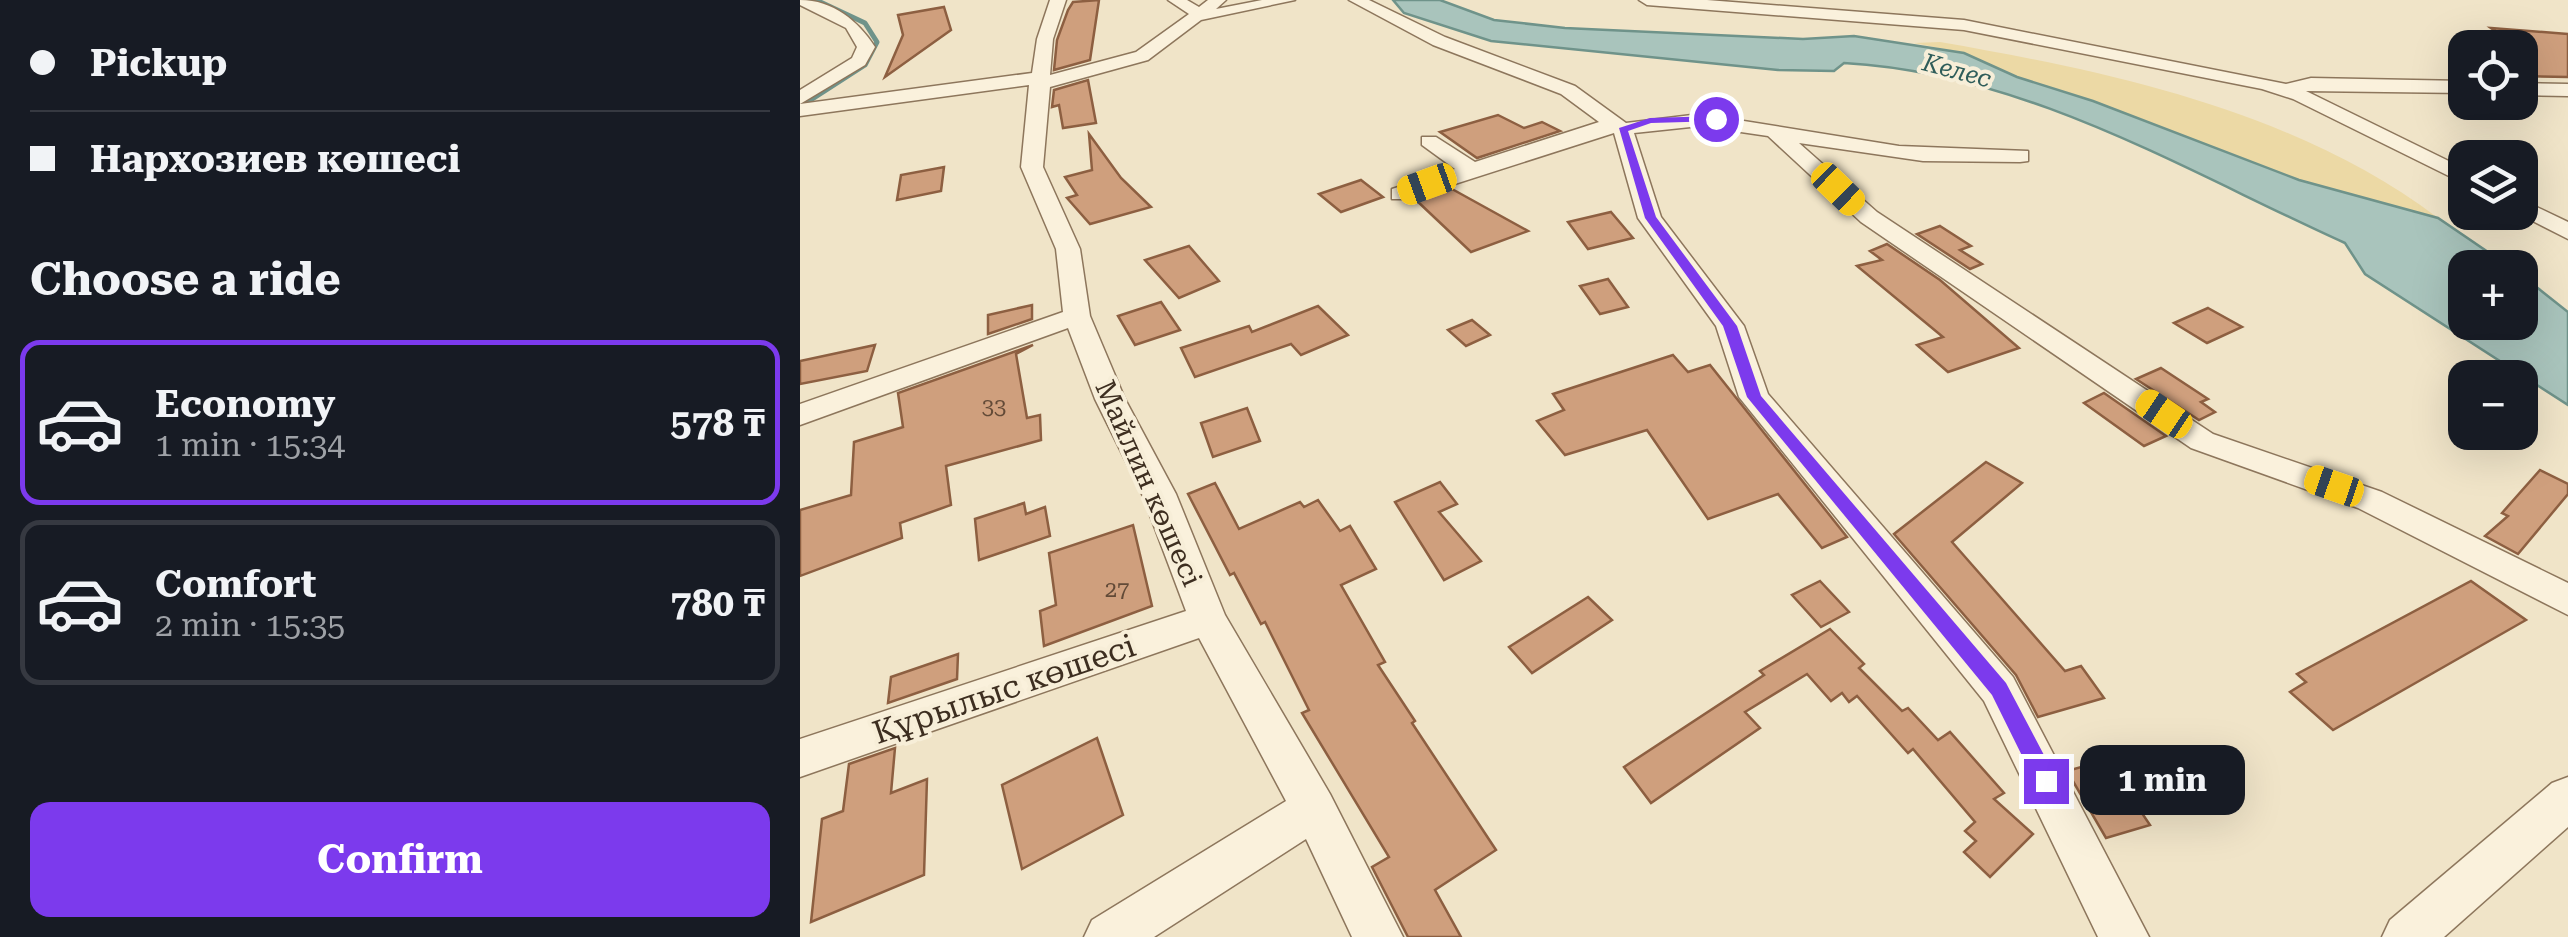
<!DOCTYPE html>
<html lang="en">
<head>
<meta charset="utf-8">
<style>
	:root { --surface:#171b24; --page:#242831; --text:#f1f3f6; --muted:#9ea1a6; --line:#363941; --accent:#7c3aed }
	body { margin:0; font-family:"Roboto Serif",serif; background:var(--page); color:var(--text); height:100vh; display:flex; flex-direction:column; font-size:38px; white-space:nowrap }
	* { box-sizing:border-box; margin:0 }
	p { font-size:32px; color:var(--muted) }
	.icon { flex:none; width:55px; height:55px; fill:none; stroke:currentColor; stroke-width:2; stroke-linecap:round; stroke-linejoin:round }
	.map { position:relative; flex:1; overflow:hidden }
	.details { display:flex; flex-direction:column; background:var(--surface); width:800px }
	.details>* { flex:none }
	.guide { display:grid; align-content:center; height:220px; padding:0 30px; background:var(--surface) }
	.fabs { position:absolute; left:1648px; top:30px; display:grid; gap:20px }
	.fabs a { display:grid; place-items:center; width:90px; height:90px; border-radius:20px; background:var(--surface); box-shadow:0 10px 40px #0002; font-size:50px }
	.end { position:absolute; width:45px; height:45px; margin:-22px; border:12px solid #7c3aed; background:#fff; box-shadow:0 0 0 5px #fff }
	.from { border-radius:50% }
	.bubble { position:absolute; height:70px; border-radius:20px; background:var(--surface); box-shadow:0 10px 40px #0002; font-size:32px; font-weight:700; line-height:70px; text-align:center }
	.car { position:absolute; width:30px; height:60px; margin:-30px -15px; border-radius:12px; box-shadow:0 0 8px 2px #0007; background:linear-gradient(#f5c518 24%,#345 0 40%,#f5c518 0 76%,#345 0 86%,#f5c518 0) }
	.guide b { display:flex; align-items:center; gap:35px; height:95px; font-size:38px }
	.guide b+b { border-top:2px solid var(--line) }
	.guide i { width:25px; height:25px; background:var(--text) }
	ul { padding:0; list-style:none }
	li { display:flex; align-items:center; gap:30px; height:165px; margin:0 20px 15px; padding:0 10px; border:5px solid var(--line); border-radius:20px }
	li div { flex:1 }
	li b { display:block; font-size:38px }
	li em { font-style:normal; font-weight:700 }
	li.active { border-color:var(--accent) }
	li>.icon { width:90px; height:90px; stroke-width:1.5 }
	h2 { padding:0 30px; font-size:45px; line-height:120px }
	.action { display:flex; gap:20px; margin-top:auto; padding:20px 30px }
	.action a { flex:1; height:115px; border-radius:20px; background:var(--accent); color:#fff; font-size:40px; font-weight:700; line-height:115px; text-align:center }
	main { display:flex; flex:1; min-height:0 }
	.map>svg:first-child { display:block }
</style>
</head>
<body>
<main>
<section class="details">
<div class="guide">
<b><i class="from"></i>Pickup</b>
<b><i></i>Нархозиев көшесі</b>
</div>
<h2>Choose a ride</h2>
<ul>
<li class="active"><svg class="icon" aria-label="car" viewBox="0 0 24 24"><path d="M5 17H2v-5l4-1 3-4h7l3 4 3 1v5h-3M9 17h6M6 11h13"/><circle cx="7" cy="17" r="2"/><circle cx="17" cy="17" r="2"/></svg><div><b>Economy</b><p>1 min · 15:34</p></div><em>578 ₸</em></li>
<li><svg class="icon" aria-label="car" viewBox="0 0 24 24"><path d="M5 17H2v-5l4-1 3-4h7l3 4 3 1v5h-3M9 17h6M6 11h13"/><circle cx="7" cy="17" r="2"/><circle cx="17" cy="17" r="2"/></svg><div><b>Comfort</b><p>2 min · 15:35</p></div><em>780 ₸</em></li>
</ul>
<div class="action"><a>Confirm</a></div>
</section>
<div class="map">
<svg width="1768" height="937" viewBox="0 0 1768 937">
	<rect width="100%" height="100%" fill="#f0e4c8"/>
	<path fill="#ecd9a5" d="M1140 42C1312 72 1496 111 1638 218L1499 180 1293 101 1217 77 1164 53 1114 43Z"/>
	<path fill="#a9c4bc" stroke="#6f938a" stroke-width="2.5" d="M593 0H640L694 20 765 28 1003 39 1054 36 1164 53 1217 77 1293 101 1499 180 1638 218 1710 267 1665 268V322H1720V274L1768 312V405L1565 274 1545 243C1383 170 1226 73 1044 63L1034 71 978 70 691 41 604 13Z"/>
	<g fill="none" stroke-linecap="round" stroke-linejoin="round">
		<path stroke="#6f938a" stroke-width="5" d="M3 105 65 65 77 42 65 23 16 0"/>
	</g>
	<g fill="#cf9f7d" stroke="#8d5f41" stroke-width="2.5">
		<path d="M299 0 290 60 254 70 257 40 268 10 273 2Z"/>
		<path d="M144 7 151 30 85 77 103 35 98 15Z"/>
		<path d="M1691 28 1768 34V77L1720 76V48Z"/>
		<path d="M288 80 296 123 263 128 259 105 252 107 254 90Z"/>
		<path d="M698 115 724 128 742 122 760 131 677 158 640 132Z"/>
		<path d="M289 134 321 178 351 207 290 224 267 198 277 195 265 177 292 170Z"/>
		<path d="M144 167 141 191 97 200 101 175Z"/>
		<path d="M561 180 583 197 541 212 519 194Z"/>
		<path d="M652 189 728 231 671 252 616 200Z"/>
		<path d="M811 212 833 238 788 249 768 222Z"/>
		<path d="M1140 226 1171 246 1160 250 1182 264 1170 269 1117 234Z"/>
		<path d="M1087 244 1140 280 1219 348 1148 372 1117 345 1143 337 1057 266 1082 260 1070 251Z"/>
		<path d="M389 246 419 281 379 298 345 260Z"/>
		<path d="M808 279 828 307 800 314 780 286Z"/>
		<path d="M361 302 380 330 335 345 318 316Z"/>
		<path d="M232 305V319L188 334V315Z"/>
		<path d="M518 306 548 335 501 355 491 344 395 377 381 348 449 326 452 332Z"/>
		<path d="M1408 308 1442 327 1407 343 1374 323Z"/>
		<path d="M672 320 690 335 666 346 648 330Z"/>
		<path d="M75 345 67 371 0 384V361Z"/>
		<path d="M233 345 216 354 227 418 240 415 241 440 146 466 151 505 100 523 102 538 0 576V510L51 495 54 442 103 427 98 393Z"/>
		<path d="M873 355 888 372 910 365 1047 537 1022 548 978 494 908 519 847 430 765 455 737 421 764 410 753 394Z"/>
		<path d="M1361 368 1408 399 1401 402 1415 412 1399 420 1336 379Z"/>
		<path d="M1304 393 1366 436 1344 446 1284 403Z"/>
		<path d="M447 408 460 441 413 457 401 423Z"/>
		<path d="M1186 462 1222 483 1152 542 1265 671 1281 666 1304 698 1238 717 1216 675 1094 534Z"/>
		<path d="M1740 470 1768 484V494L1718 554 1685 536 1708 516 1702 513Z"/>
		<path d="M640 482 657 504 639 512 681 561 644 580 595 502Z"/>
		<path d="M415 483 439 529 500 502 504 507 518 500 540 531 550 526 576 569 541 585 585 662 578 665 615 721 612 723 696 850 635 890 661 937H608L572 867 589 857 502 713 509 710 465 622 461 624 434 573 430 575 388 494Z"/>
		<path d="M224 503 226 514 245 507 250 536 179 560 175 519Z"/>
		<path d="M333 525 352 606 244 646 240 611 256 605 249 553Z"/>
		<path d="M1020 581 1049 612 1021 627 992 595Z"/>
		<path d="M1671 581 1726 620 1533 730 1490 692 1506 682 1497 674Z"/>
		<path d="M788 597 812 620 732 673 709 647Z"/>
		<path d="M1030 629 1064 664 1059 668 1102 711 1108 708 1138 740 1150 732 1204 793 1194 799 1233 834 1190 877 1164 852 1176 841 1165 831 1175 822 1113 749 1108 753 1057 696 1049 702 1042 693 1031 701 1007 674 945 712 960 728 851 803 824 767 964 675 960 671Z"/>
		<path d="M158 654 157 679 88 703 91 677Z"/>
		<path d="M297 738 323 815 222 869 202 785Z"/>
		<path d="M95 748 91 793 127 779 124 875 11 922 22 819 43 811 49 764Z"/>
		<path d="M1338 751 1363 788 1331 797 1350 825 1306 838 1267 771Z"/>
	</g>
	<g fill="none" stroke-linecap="round" stroke-linejoin="round">
		<defs>
			<g id="minor">
				<path d="M0 0C33 0 58 21 75 47L65 65 0 104V90L52 58 57 47 46 28 0 5Z"/>
				<path d="M250 0H266L253 39 250 75 336 52 389 14 368 0H387L399 7 408 0H426L416 9 462 0H495L401 20 348 60 250 87 243 167 280 249 290 316 325 399 376 494 425 615 530 794 603 937H552L506 839 354 937H284L292 920 486 801 399 638 0 777V739L386 611 342 494 295 399 268 328 0 425V404L263 312 256 249 221 167 229 85 0 116V104L232 73 237 39Z"/>
				<path d="M549 0H569L645 37 775 86 826 123 900 114 1099 146 1228 151V161L1220 162 1123 161 999 143 1077 212 1413 434 1582 492 1768 583V615L1558 508 1391 448 1061 222 968 136 900 126 834 133 861 217 944 326 968 394 1213 677 1349 937H1298L1184 701 939 397 916 326 838 218 814 133 608 199H592V189L655 169 622 145V137H636L675 162 799 122 761 94 633 45Z"/>
				<path d="M839 0H907L1164 20 1486 84 1511 78 1665 81V93L1506 91 1665 169V184L1493 99 1462 89 1164 30 847 5Z"/>
				<path d="M1720 83 1768 84V96L1720 95Z"/>
				<path d="M1720 199 1768 222V239L1715 212H1720Z"/>
				<path d="M1768 777V827L1644 937H1582L1590 920 1752 783Z"/>
			</g>
		</defs>
		<use href="#minor" stroke="#8d765c" stroke-width="3"/>
		<use href="#minor" fill="#faf1dc" fill-rule="evenodd"/>
	</g>
	<path fill="#7c3aed" d="M916 116 920 121 851 123 828 131 856 217 937 326 961 396 1206 683 1254 774V788H1238L1192 695 947 397 923 326 845 218 819 128 850 118Z"/>
	<g text-anchor="middle" stroke-width="8" stroke-linejoin="round" paint-order="stroke">
		<g font-size="22" fill="#624a37">
			<text x="194" y="414">33</text>
			<text x="317" y="597">27</text>
		</g>
		<g font-size="25" font-style="italic" fill="#2f5d5a" stroke="#f7eed8">
			<text transform="translate(1157 70) rotate(15)" y="9">Келес</text>
		</g>
		<g font-size="28" fill="#3d2e20" stroke="#f7eed8">
			<text transform="translate(349 483) rotate(66)" y="10">Майлин көшесі</text>
		</g>
		<g font-size="32" fill="#3d2e20" stroke="#f7eed8">
			<text transform="translate(204 689) rotate(-19)" y="11">Құрылыс көшесі</text>
		</g>
	</g>
</svg>
<div class="fabs">
<a><svg class="icon" aria-label="locate" viewBox="0 0 24 24"><circle cx="12" cy="12" r="6"/><path d="M12 2v4M12 18v4M2 12h4M18 12h4"/></svg></a>
<a><svg class="icon" aria-label="layers" viewBox="0 0 24 24"><path d="M12 4l9 5-9 5-9-5zM3 14l9 5 9-5"/></svg></a>
<a>+</a>
<a>−</a>
</div>
<i class="end from" style="left:916px;top:119px"></i>
<i class="end" style="left:1246px;top:781px"></i>
<div class="bubble" style="left:1280px;top:745px;width:165px">1 min</div>
<i class="car" style="left:627px;top:184px;rotate:250deg"></i>
<i class="car" style="left:1038px;top:189px;rotate:134deg"></i>
<i class="car" style="left:1364px;top:414px;rotate:304deg"></i>
<i class="car" style="left:1534px;top:486px;rotate:289deg"></i>
</div>
</main>
</body>
</html>
